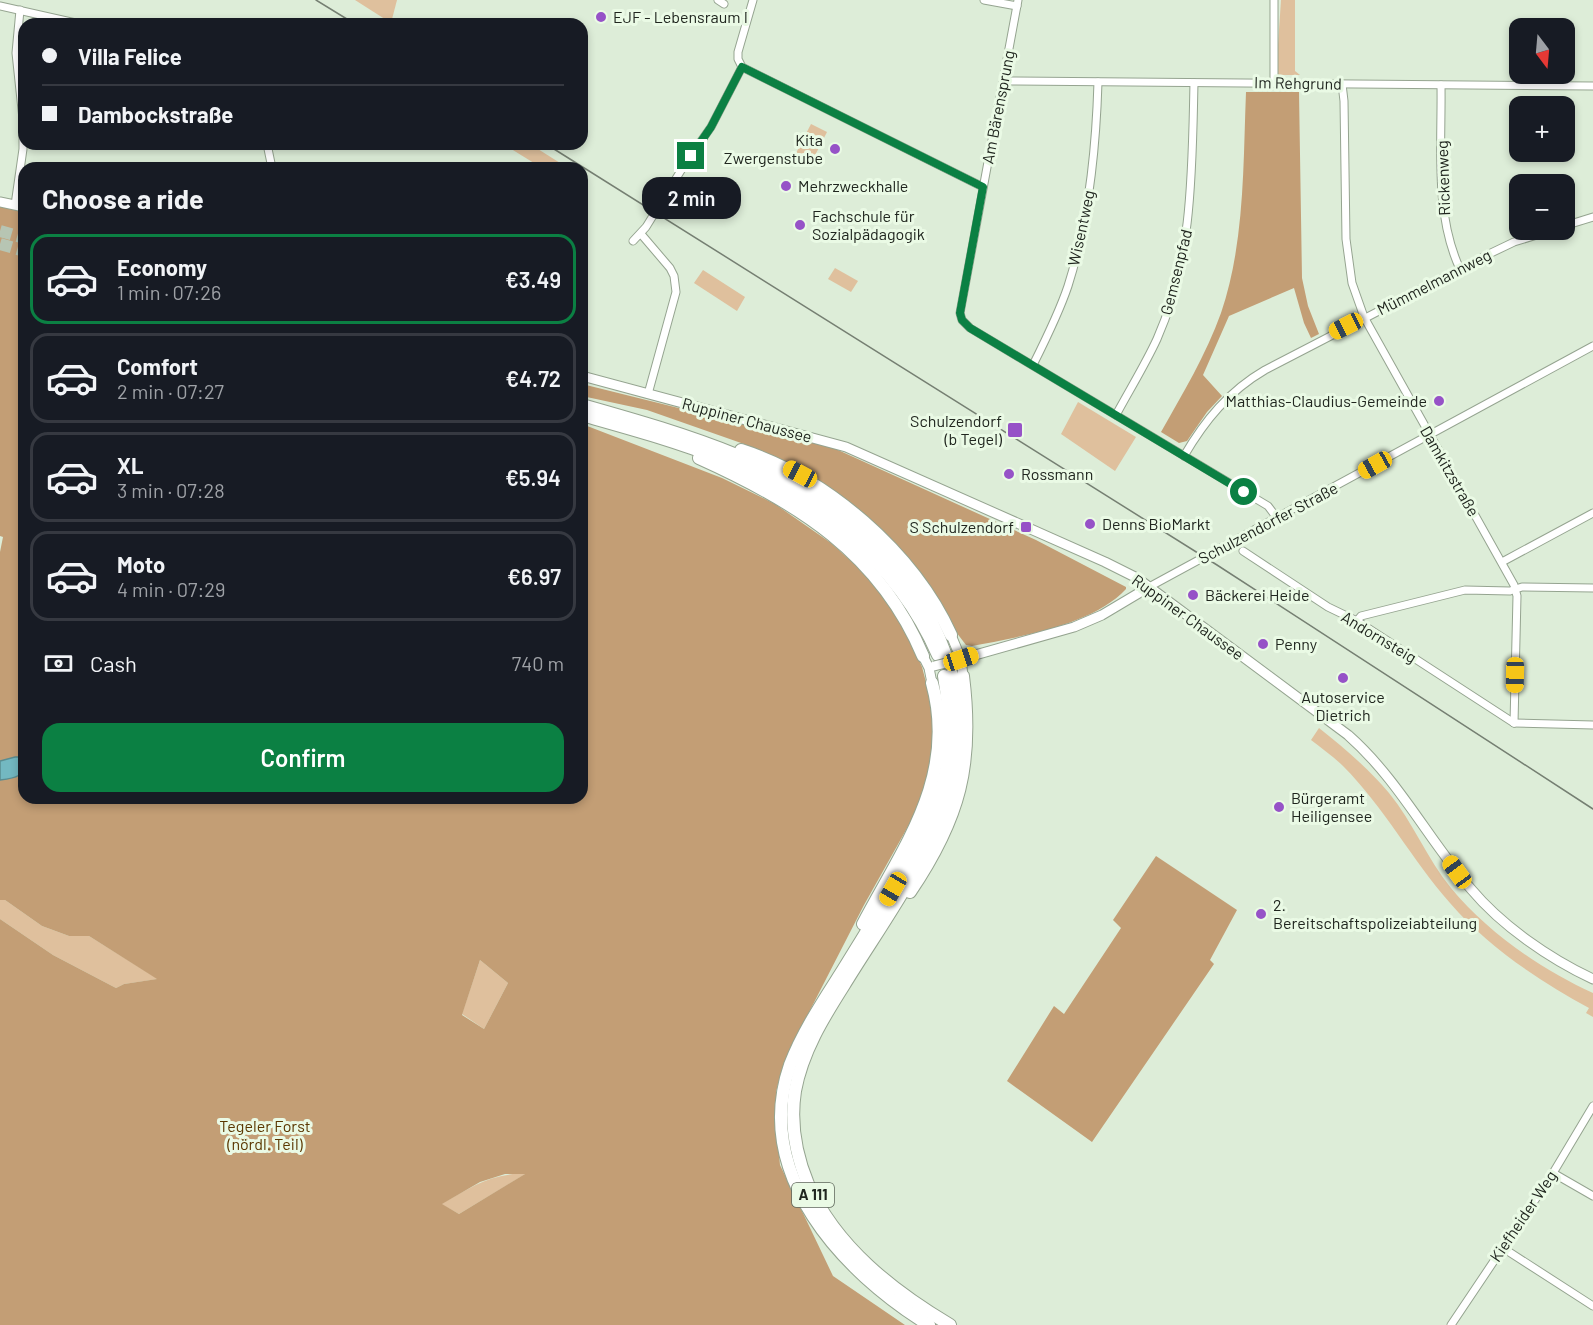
<!DOCTYPE html>
<html lang="en">
<head>
<meta charset="utf-8">
<style>
	:root { --surface:#171b24; --page:#242831; --text:#f1f3f6; --muted:#9ea1a6; --line:#363941; --accent:#0b8043 }
	body { margin:0; font-family:Barlow,sans-serif; background:var(--page); color:var(--text); height:100vh; display:flex; flex-direction:column; font-size:22px; white-space:nowrap }
	* { box-sizing:border-box; margin:0 }
	p { font-size:20px; color:var(--muted) }
	.icon { flex:none; width:33px; height:33px; fill:none; stroke:currentColor; stroke-width:2; stroke-linecap:round; stroke-linejoin:round }
	.map { position:relative; flex:1; overflow:hidden }
	.drawer { position:absolute; left:18px; top:162px; width:570px; height:642px; display:flex; flex-direction:column; background:var(--surface); border-radius:18px; box-shadow:0 3px 9px #0003 }
	.drawer>* { flex:none }
	.guide { position:absolute; left:18px; top:18px; width:570px; height:132px; border-radius:18px; box-shadow:0 3px 9px #0003; display:grid; align-content:center; height:132px; padding:0 24px; background:var(--surface) }
	.needle { width:39px; rotate:164deg }
	.tools { position:absolute; left:1509px; top:18px; display:grid; gap:12px }
	.tools a { display:grid; place-items:center; width:66px; height:66px; border-radius:12px; background:var(--surface); box-shadow:0 3px 9px #0003; font-size:30px }
	.end { position:absolute; width:27px; height:27px; margin:-14px; border:8px solid #0b8043; background:#fff; box-shadow:0 0 0 3px #fff }
	.from { border-radius:50% }
	.bubble { position:absolute; height:42px; border-radius:18px; background:var(--surface); box-shadow:0 3px 9px #0003; font-size:20px; font-weight:600; line-height:42px; text-align:center }
	.car { position:absolute; width:18px; height:36px; margin:-18px -9px; border-radius:8px; box-shadow:0 0 4px 2px #0007; background:linear-gradient(#f5c518 24%,#345 0 40%,#f5c518 0 76%,#345 0 86%,#f5c518 0) }
	.guide b { display:flex; align-items:center; gap:21px; height:57px; font-size:22px }
	.guide b+b { border-top:2px solid var(--line) }
	.guide i { width:15px; height:15px; background:var(--text) }
	ul { padding:0; list-style:none }
	li { display:flex; align-items:center; gap:18px; height:90px; margin:0 12px 9px; padding:0 12px; border:3px solid var(--line); border-radius:18px }
	li div { flex:1 }
	li b { display:block; font-size:22px }
	li em { font-style:normal; font-weight:600 }
	li.active { border-color:var(--accent) }
	li>.icon { width:54px; height:54px; stroke-width:1.5 }
	h2 { padding:0 24px; font-size:27px; line-height:72px }
	.pay { display:flex; align-items:center; gap:15px; height:66px; padding:0 24px; font-size:22px }
	.pay p { margin-inline-start:auto }
	.action { display:flex; gap:12px; margin-top:auto; padding:12px 24px }
	.action a { flex:1; height:69px; border-radius:18px; background:var(--accent); color:#fff; font-size:24px; font-weight:600; line-height:69px; text-align:center }
	.map>svg:first-child { display:block }
</style>
</head>
<body>
<div class="map">
<svg width="1593" height="1325" viewBox="0 0 1593 1325">
	<rect width="100%" height="100%" fill="#ddedd8"/>
	<g fill="#dfc09d">
		<path d="M355 0H397L391 23Z"/>
		<path d="M1281 0H1295V71L1300 75H1276Z"/>
		<path d="M811 124 827 132 809 167 793 159Z"/>
		<path d="M503 144H530L568 168H542Z"/>
		<path d="M835 268 858 281 851 292 828 279Z"/>
		<path d="M703 270 745 297 737 311 694 283Z"/>
		<path d="M1078 402 1136 437 1115 471 1061 434Z"/>
		<path d="M1319 728C1343 747 1369 769 1389 793 1413 822 1427 859 1451 888 1487 932 1542 970 1593 993V1017L1586 1013 1589 1008C1539 981 1487 946 1450 903 1412 860 1384 807 1343 766 1333 756 1321 748 1311 740Z"/>
		<path d="M0 900H5L42 926 69 936H89L158 979 124 984 116 988 53 955 0 919Z"/>
		<path d="M480 960 508 983 484 1029 462 1014Z"/>
		<path d="M527 1173 459 1214 441 1204C473 1186 490 1174 527 1173Z"/>
	</g>
	<g fill="#c39e75" fill-rule="evenodd">
		<path d="M1246 92H1299L1302 278 1308 306 1319 334 1311 338 1304 323 1294 288 1229 316 1203 375 1222 396 1207 412 1187 441 1179 443 1161 432C1183 393 1206 355 1221 313 1245 242 1243 166 1246 92Z"/>
		<path d="M0 205 24 212V759L22 757 0 761V552L3 537 0 536Z"/>
		<path d="M582 384 827 445 1036 540 1126 587V589C1093 625 1019 637 972 646L966 645 873 523 842 496 817 480 744 444 647 410 582 396Z"/>
		<path d="M582 424 722 478 775 504 831 543 860 569 884 597 905 628 922 667 931 701 934 726 931 769 920 805 864 905 804 1022 782 1069 776 1092V1122L780 1165 833 1276 905 1325H0V919L53 955 116 988 124 984 157 979 89 936H69L42 926 5 900H0V780L12 778 24 770V798H582ZM480 960 508 983 484 1029 462 1015ZM505 1174H525L459 1214 442 1204 480 1182Z"/>
		<path d="M1156 856 1237 910 1210 960 1214 964 1092 1142 1007 1081 1054 1006 1064 1014 1121 928 1113 920Z"/>
	</g>
	<path fill="#73b8c1" stroke="#5a8c90" stroke-width="1.5" d="M15 757H22L24 759C24 777 17 778 0 780V761Z"/>
	<g fill="none" stroke-linecap="round" stroke-linejoin="round">
		<g stroke="#b7c5b3" stroke-width="12" stroke-dasharray="12 6" stroke-linecap="butt">
			<path d="M0 231 24 238"/>
			<path d="M0 244 24 251"/>
		</g>
		<defs>
			<g id="street">
				<path d="M718 0 724 4"/>
				<path d="M753 0 738 52V59L742 67 983 187"/>
				<path d="M984 0 1017 6"/>
				<path d="M1018 0 960 313 962 320 970 328 1268 506 1277 518"/>
				<path d="M0 6 80 24"/>
				<path d="M1004 81 1593 86"/>
				<path d="M1274 83V0"/>
				<path d="M1342 84 1344 101 1346 239 1352 283 1364 317 1514 585 1517 596 1514 723"/>
				<path d="M1441 85C1442 144 1434 214 1460 269"/>
				<path d="M267 144 272 168"/>
				<path d="M15 205 23 149V119L16 53 20 10"/>
				<path d="M1564 226 1593 217"/>
				<path d="M641 234 670 268 674 276 676 292 648 394"/>
				<path d="M633 241 646 227 685 164 711 127 742 67"/>
				<path d="M1033 365C1046 339 1059 313 1068 286 1089 220 1096 151 1098 82"/>
				<path d="M1116 415C1130 389 1145 365 1157 339 1193 258 1192 169 1194 83"/>
				<path d="M1184 456C1205 420 1229 391 1265 370L1491 253 1514 242 1553 230"/>
				<path d="M1243 551 1328 607 1357 621 1514 723"/>
				<path d="M1502 562 1593 513"/>
				<path d="M1149 587 1593 346"/>
				<path d="M1357 621 1361 616 1465 590 1510 591 1522 587 1593 588"/>
				<path d="M1514 723 1593 725"/>
				<path d="M1553 1173 1593 1196"/>
				<path d="M1503 1248 1593 1306"/>
				<path d="M1451 1325 1553 1173 1593 1106"/>
			</g>
			<g id="secondary">
				<path d="M0 202 24 207"/>
				<path d="M582 376 846 447 1105 562 1137 578 1348 735C1398 779 1428 839 1471 889 1502 926 1550 959 1593 979"/>
				<path d="M951 635 961 659 963 676"/>
				<path d="M923 656 929 668 932 683"/>
				<path d="M954 661 1074 627 1102 615 1149 587"/>
			</g>
			<g id="highway">
				<path d="M582 405C635 420 688 435 739 456 826 493 913 561 945 653"/>
				<path d="M582 415C628 428 676 441 721 459 815 496 897 561 938 655"/>
				<path d="M741 450C827 478 913 552 951 635"/>
				<path d="M699 458C797 502 880 553 923 656"/>
				<path d="M910 892C960 818 974 764 963 676"/>
				<path d="M863 924C904 846 958 776 932 683"/>
				<path d="M929 1325C843 1272 752 1175 790 1065 803 1031 824 1000 843 970 865 934 888 898 909 861 947 792 957 754 944 676"/>
				<path d="M950 1325C893 1291 836 1247 808 1184 796 1155 790 1123 795 1091 802 1052 823 1018 844 985 880 926 931 858 950 791 961 752 959 713 952 674"/>
			</g>
		</defs>
		<use href="#street" stroke="#95a490" stroke-width="9"/>
		<use href="#secondary" stroke="#95a490" stroke-width="11"/>
		<use href="#highway" stroke="#95a490" stroke-width="14"/>
		<use href="#street" stroke="#fff" stroke-width="7"/>
		<use href="#secondary" stroke="#fff" stroke-width="9"/>
		<use href="#highway" stroke="#fff" stroke-width="12"/>
		<g stroke="#757f72" stroke-width="1.5">
			<path d="M316 0 355 24"/>
			<path d="M546 144 1217 565 1593 809"/>
		</g>
		<defs>
			<path id="secondary-bridge" d="M934 666 954 661"/>
		</defs>
		<use href="#secondary-bridge" stroke="#95a490" stroke-width="11" stroke-linecap="butt"/>
		<use href="#secondary-bridge" stroke="#fff" stroke-width="9"/>
	</g>
	<g fill="none" stroke-linecap="round" stroke-linejoin="round">
		<path stroke="#0b8043" stroke-width="8" d="M691 156 711 127 742 67 983 187 960 313 962 320 970 328 1244 492"/>
	</g>
	<g fill="#9652c7" stroke="#eafae5" stroke-width="2">
		<circle cx="601" cy="17" r="6"/>
		<circle cx="835" cy="149" r="6"/>
		<circle cx="786" cy="186" r="6"/>
		<circle cx="800" cy="225" r="6"/>
		<circle cx="1439" cy="401" r="6"/>
		<rect x="1007" y="422" width="16" height="16" rx="3"/>
		<circle cx="1009" cy="474" r="6"/>
		<circle cx="1090" cy="524" r="6"/>
		<rect x="1020" y="521" width="12" height="12" rx="3"/>
		<circle cx="1193" cy="595" r="6"/>
		<circle cx="1263" cy="644" r="6"/>
		<circle cx="1343" cy="678" r="6"/>
		<circle cx="1279" cy="807" r="6"/>
		<circle cx="1261" cy="914" r="6"/>
	</g>
	<g text-anchor="middle" stroke-width="6" stroke-linejoin="round" paint-order="stroke">
		<rect fill="#eafae5" stroke="#5d665a" stroke-width="1.5" x="792" y="1183" width="42" height="24" rx="4.5"/>
		<g font-size="15" font-weight="bold" fill="#20261f">
			<text x="813" y="1200">A 111</text>
		</g>
		<g font-size="16" fill="#20261f" stroke="#eafae5" text-anchor="start">
			<text x="613" y="23">EJF - Lebensraum I</text>
			<text x="823" y="146" text-anchor="end">Kita<tspan x="823" dy="18">Zwergenstube</tspan></text>
			<text x="798" y="192">Mehrzweckhalle</text>
			<text x="812" y="222">Fachschule für<tspan x="812" dy="18">Sozialpädagogik</tspan></text>
			<text x="1427" y="407" text-anchor="end">Matthias-Claudius-Gemeinde</text>
			<text x="1002" y="427" text-anchor="end">Schulzendorf<tspan x="1002" dy="18">(b Tegel)</tspan></text>
			<text x="1021" y="480">Rossmann</text>
			<text x="1102" y="530">Denns BioMarkt</text>
			<text x="1014" y="533" text-anchor="end">S Schulzendorf</text>
			<text x="1205" y="601">Bäckerei Heide</text>
			<text x="1275" y="650">Penny</text>
			<text x="1343" y="703" text-anchor="middle">Autoservice<tspan x="1343" dy="18">Dietrich</tspan></text>
			<text x="1291" y="804">Bürgeramt<tspan x="1291" dy="18">Heiligensee</tspan></text>
			<text x="1273" y="911">2.<tspan x="1273" dy="18">Bereitschaftspolizeiabteilung</tspan></text>
		</g>
		<g font-size="16" fill="#20261f" stroke="#eafae5">
			<text transform="translate(1298 83) rotate(1)" y="6">Im Rehgrund</text>
			<text transform="translate(998 107) rotate(-79)" y="6">Am Bärensprung</text>
			<text transform="translate(1443 178) rotate(-92)" y="6">Rickenweg</text>
			<text transform="translate(1081 228) rotate(-78)" y="6">Wisentweg</text>
			<text transform="translate(1176 272) rotate(-76)" y="6">Gemsenpfad</text>
			<text transform="translate(1434 282) rotate(-27)" y="6">Mümmelmannweg</text>
			<text transform="translate(747 420) rotate(15)" y="6">Ruppiner Chaussee</text>
			<text transform="translate(1450 471) rotate(60)" y="6">Damkitzstraße</text>
			<text transform="translate(1268 523) rotate(-28)" y="6">Schulzendorfer Straße</text>
			<text transform="translate(1188 617) rotate(36)" y="6">Ruppiner Chaussee</text>
			<text transform="translate(1379 637) rotate(31)" y="6">Andornsteig</text>
			<text transform="translate(1523 1216) rotate(-56)" y="6">Kiefheider Weg</text>
		</g>
		<g font-size="16" fill="#5b3700" stroke="#eafae5">
			<text x="265" y="1132">Tegeler Forst<tspan x="265" dy="18">(nördl. Teil)</tspan></text>
		</g>
	</g>
</svg>
<div class="tools">
<a><svg class="needle" viewBox="-14 -14 28 28"><path d="M0-13l5 13h-10z" fill="#e53935"/><path d="M0 13l5-13h-10z" fill="#9ea1a6"/></svg></a>
<a>+</a>
<a>−</a>
</div>
<i class="end from" style="left:1244px;top:492px"></i>
<i class="end" style="left:691px;top:156px"></i>
<div class="bubble" style="left:642px;top:177px;width:99px">2 min</div>
<i class="car" style="left:1346px;top:326px;rotate:243deg"></i>
<i class="car" style="left:1375px;top:465px;rotate:241deg"></i>
<i class="car" style="left:800px;top:474px;rotate:298deg"></i>
<i class="car" style="left:961px;top:659px;rotate:72deg"></i>
<i class="car" style="left:1515px;top:675px;rotate:181deg"></i>
<i class="car" style="left:1457px;top:872px;rotate:324deg"></i>
<i class="car" style="left:893px;top:889px;rotate:210deg"></i>
<div class="guide">
<b><i class="from"></i>Villa Felice</b>
<b><i></i>Dambockstraße</b>
</div>
<section class="drawer">
<h2>Choose a ride</h2>
<ul>
<li class="active"><svg class="icon" aria-label="car" viewBox="0 0 24 24"><path d="M5 17H2v-5l4-1 3-4h7l3 4 3 1v5h-3M9 17h6M6 11h13"/><circle cx="7" cy="17" r="2"/><circle cx="17" cy="17" r="2"/></svg><div><b>Economy</b><p>1 min · 07:26</p></div><em>€3.49</em></li>
<li><svg class="icon" aria-label="car" viewBox="0 0 24 24"><path d="M5 17H2v-5l4-1 3-4h7l3 4 3 1v5h-3M9 17h6M6 11h13"/><circle cx="7" cy="17" r="2"/><circle cx="17" cy="17" r="2"/></svg><div><b>Comfort</b><p>2 min · 07:27</p></div><em>€4.72</em></li>
<li><svg class="icon" aria-label="car" viewBox="0 0 24 24"><path d="M5 17H2v-5l4-1 3-4h7l3 4 3 1v5h-3M9 17h6M6 11h13"/><circle cx="7" cy="17" r="2"/><circle cx="17" cy="17" r="2"/></svg><div><b>XL</b><p>3 min · 07:28</p></div><em>€5.94</em></li>
<li><svg class="icon" aria-label="car" viewBox="0 0 24 24"><path d="M5 17H2v-5l4-1 3-4h7l3 4 3 1v5h-3M9 17h6M6 11h13"/><circle cx="7" cy="17" r="2"/><circle cx="17" cy="17" r="2"/></svg><div><b>Moto</b><p>4 min · 07:29</p></div><em>€6.97</em></li>
</ul>
<div class="pay"><svg class="icon" aria-label="cash" viewBox="0 0 24 24"><path d="M3 7h18v10H3z"/><circle cx="12" cy="12" r="2"/></svg>Cash<p>740 m</p></div>
<div class="action"><a>Confirm</a></div>
</section>
</div>
</body>
</html>
